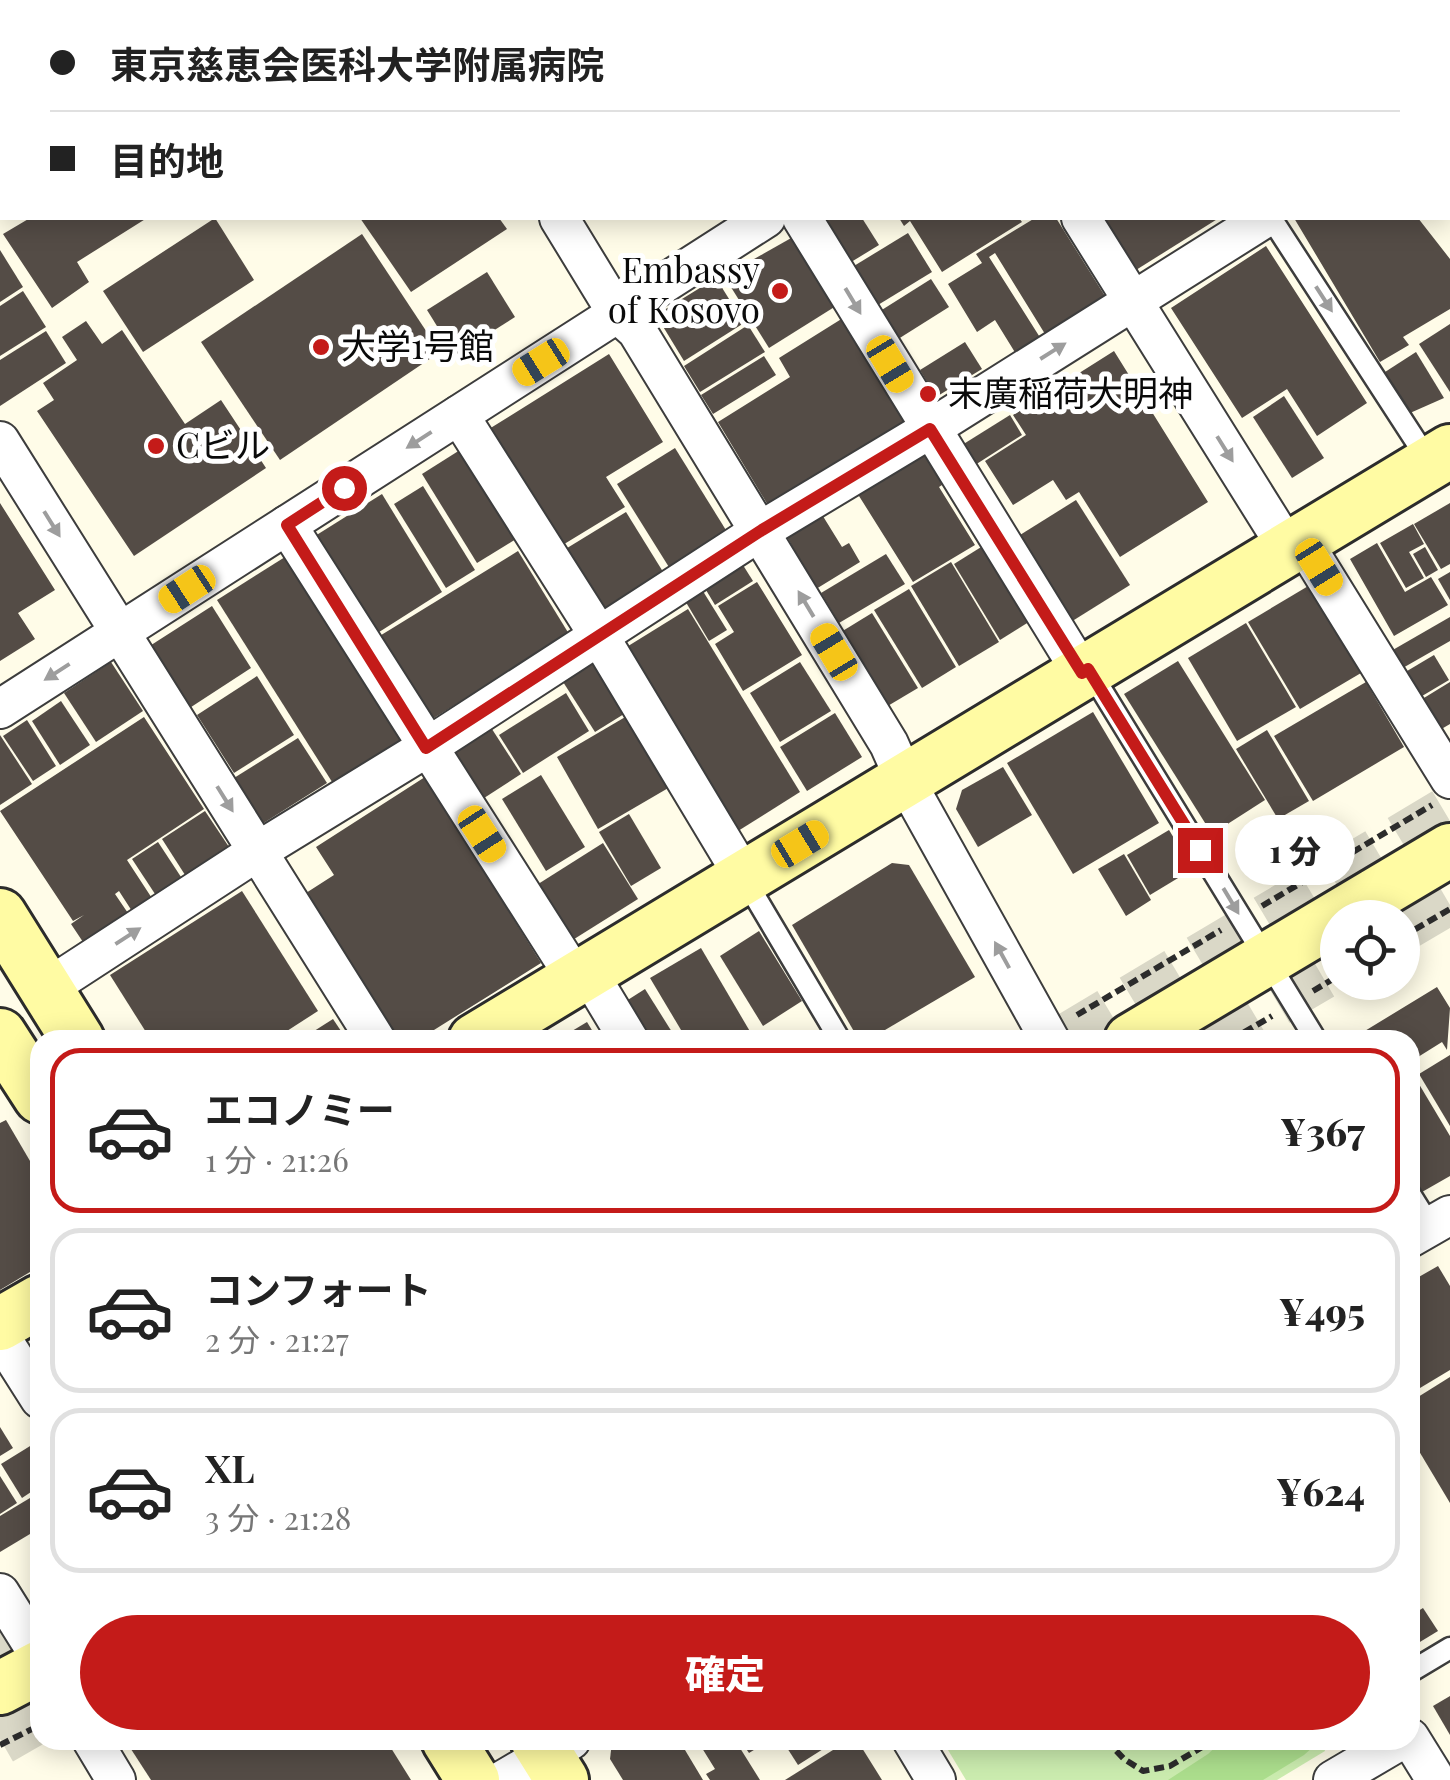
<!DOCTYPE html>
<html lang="ja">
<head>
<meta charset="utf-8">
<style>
	:root { --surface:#fff; --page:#f6f6f6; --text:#222; --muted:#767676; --line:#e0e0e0; --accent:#c41b19 }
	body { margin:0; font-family:"Playfair Display","Noto Sans JP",serif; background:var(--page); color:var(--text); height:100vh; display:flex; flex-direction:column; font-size:38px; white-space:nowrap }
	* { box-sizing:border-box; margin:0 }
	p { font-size:32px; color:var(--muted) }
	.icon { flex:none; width:55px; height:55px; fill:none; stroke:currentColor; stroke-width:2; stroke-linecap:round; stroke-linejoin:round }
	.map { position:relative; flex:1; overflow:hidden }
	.drawer { position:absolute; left:30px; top:1030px; width:1390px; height:720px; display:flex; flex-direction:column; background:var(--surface); border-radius:30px; box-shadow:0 5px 25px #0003 }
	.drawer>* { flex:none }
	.banner { position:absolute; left:0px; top:0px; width:1450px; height:220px; box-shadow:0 5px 25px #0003; display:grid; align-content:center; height:220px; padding:0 50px; background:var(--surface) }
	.buttons { position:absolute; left:1320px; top:900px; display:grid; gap:20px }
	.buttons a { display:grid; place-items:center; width:100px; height:100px; border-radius:50%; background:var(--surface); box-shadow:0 5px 25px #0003; font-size:50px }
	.end { position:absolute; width:45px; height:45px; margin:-22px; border:12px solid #c41b19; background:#fff; box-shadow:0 0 0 5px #fff }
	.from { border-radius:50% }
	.bubble { position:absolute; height:70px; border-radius:35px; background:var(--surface); box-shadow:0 5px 25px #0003; font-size:32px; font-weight:800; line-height:70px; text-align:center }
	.car { position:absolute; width:30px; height:60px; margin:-30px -15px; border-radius:12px; box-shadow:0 0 8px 2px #0007; background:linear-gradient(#f5c518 24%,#345 0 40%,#f5c518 0 76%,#345 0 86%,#f5c518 0) }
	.banner b { display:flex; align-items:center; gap:35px; height:95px; font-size:38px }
	.banner b+b { border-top:2px solid var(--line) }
	.banner i { width:25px; height:25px; background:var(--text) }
	ul { padding:18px 0 0; list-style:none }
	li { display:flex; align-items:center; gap:30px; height:165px; margin:0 20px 15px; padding:0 30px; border:5px solid var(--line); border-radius:30px }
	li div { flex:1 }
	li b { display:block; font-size:38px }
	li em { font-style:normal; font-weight:800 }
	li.active { border-color:var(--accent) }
	li>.icon { width:90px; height:90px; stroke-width:1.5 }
	.action { display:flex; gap:20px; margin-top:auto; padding:20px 50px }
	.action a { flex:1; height:115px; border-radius:60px; background:var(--accent); color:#fff; font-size:40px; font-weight:800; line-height:115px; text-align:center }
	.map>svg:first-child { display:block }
</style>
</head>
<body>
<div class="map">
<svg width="1450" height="1780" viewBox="0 0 1450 1780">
	<rect width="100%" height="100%" fill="#fffce8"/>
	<path fill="#cbecaf" d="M942 1740H1322L1325 1751 1277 1780H966Z"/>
	<path fill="#acde8d" d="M1223 1740H1315L1313 1747 1304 1755 1263 1780H1168L1208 1754Z"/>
	<g fill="#544c46">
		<path d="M30 218H147L77 262 89 282 52 308 3 234Z"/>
		<path d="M215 218 254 280 143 352 103 291Z"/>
		<path d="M360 218H499L507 229 411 292Z"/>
		<path d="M812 218H862L879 245 843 267Z"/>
		<path d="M899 218H1019L1022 222 942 272 910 221 904 226Z"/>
		<path d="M1035 218H1056L1105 296 1045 334 995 253 989 257 1041 339 1016 354 995 320 977 332 948 284 982 263 976 254Z"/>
		<path d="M1103 218H1219L1136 270Z"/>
		<path d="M1294 218H1418L1450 259V309L1403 337 1409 345 1380 362Z"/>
		<path d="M908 233 932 272 873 308 849 269Z"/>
		<path d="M362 234 440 352 280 460 201 342Z"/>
		<path d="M793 237 836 306 769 348 724 276Z"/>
		<path d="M1266 246 1367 403 1317 436 1287 389 1242 418 1171 308Z"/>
		<path d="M0 250 23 287 0 302Z"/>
		<path d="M487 272 515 317 455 355 427 310Z"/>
		<path d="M716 278 744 323 684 361 656 315Z"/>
		<path d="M931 279 949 307 895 341 877 313Z"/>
		<path d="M23 291 46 327 0 356V306Z"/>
		<path d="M843 318 906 421 769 507 718 422 790 377 779 358Z"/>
		<path d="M86 321 102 344 122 330 185 424 221 400 266 468 134 556 37 411 54 400 43 383 77 360 62 337Z"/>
		<path d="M1450 324V392L1419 344Z"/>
		<path d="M748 325 765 352 700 392 684 366Z"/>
		<path d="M46 331 66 363 0 406V360Z"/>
		<path d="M965 342 982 369 936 397 920 370Z"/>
		<path d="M1114 351 1208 502 1120 557 1079 492 1066 500 1053 480 1013 505 985 461 1026 435 1013 415Z"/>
		<path d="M1416 352 1444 398 1410 413 1385 372Z"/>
		<path d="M609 354 663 442 606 477 625 507 561 546 489 429Z"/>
		<path d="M764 356 776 375 713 414 701 395Z"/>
		<path d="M1284 396 1324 458 1292 478 1253 417Z"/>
		<path d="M1010 415 1022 435 975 465 962 445Z"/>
		<path d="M923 446 945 483 939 487 975 545 913 582 854 488Z"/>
		<path d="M675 448 729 535 672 572 617 484Z"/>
		<path d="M460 450 516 539 477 563 422 474Z"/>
		<path d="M423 486 475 570 446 588 394 504Z"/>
		<path d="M382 494 442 592 376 634 315 536Z"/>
		<path d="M1076 500 1130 585 1066 625 1012 540Z"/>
		<path d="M0 503 55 590 18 613 35 639 0 661Z"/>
		<path d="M1450 503V564L1441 569 1414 524Z"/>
		<path d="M626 512 665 575 598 616 559 553Z"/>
		<path d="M821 513 842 547 849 543 860 562 816 589 786 535Z"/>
		<path d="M1413 524 1424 544 1409 552 1424 578 1406 588 1380 543Z"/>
		<path d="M1377 543 1405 592 1431 577 1448 605 1394 636 1350 559Z"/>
		<path d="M986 544 1032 620 1000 640 954 564Z"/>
		<path d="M1425 547 1438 570 1426 577 1413 554Z"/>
		<path d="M518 551 569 634 429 721 378 637Z"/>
		<path d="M886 554 905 584 839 623 821 593Z"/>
		<path d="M285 557 402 741 334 785 217 600Z"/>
		<path d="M741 562 753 581 715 605 703 585Z"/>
		<path d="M951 562 999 642 959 666 911 586Z"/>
		<path d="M1450 572V600L1438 579Z"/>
		<path d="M757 582 802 655 743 691 715 644 734 632 718 606Z"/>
		<path d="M1310 585 1361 673 1300 709 1248 622Z"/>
		<path d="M701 588 727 630 709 641 684 599Z"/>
		<path d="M909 589 956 667 922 688 874 610Z"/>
		<path d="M212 606 251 668 185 711 145 649Z"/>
		<path d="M688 609 800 792 738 831 625 648Z"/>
		<path d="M872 613 918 688 886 707 841 632Z"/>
		<path d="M1450 617V641L1401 669 1391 651Z"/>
		<path d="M1246 623 1296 707 1237 741 1188 658Z"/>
		<path d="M588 655 624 714 595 732 558 674Z"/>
		<path d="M1434 655 1449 680 1417 699 1402 674Z"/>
		<path d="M1178 661 1265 800 1212 834 1124 694Z"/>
		<path d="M111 662 143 711 96 742 64 693Z"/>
		<path d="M800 662 831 711 780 742 750 693Z"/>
		<path d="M257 676 294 735 234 773 197 715Z"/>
		<path d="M1366 682 1404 747 1313 801 1274 736Z"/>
		<path d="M1450 682V724L1438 731 1419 701Z"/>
		<path d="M566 693 589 731 523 773 499 735Z"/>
		<path d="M61 701 90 745 60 765 32 721Z"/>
		<path d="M1093 712 1159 823 1073 874 1007 763Z"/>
		<path d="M835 713 862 757 807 791 780 747Z"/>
		<path d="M627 716 670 787 598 829 557 757Z"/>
		<path d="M144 717 204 809 127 860 159 909 139 922 119 891 115 894 134 922 89 951 71 924 84 915 73 921 0 811Z"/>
		<path d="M27 720 56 766 33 781 3 736Z"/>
		<path d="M490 726 521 774 481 800 451 751Z"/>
		<path d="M1267 730 1309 801 1278 819 1236 749Z"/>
		<path d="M0 735 32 784 0 805Z"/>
		<path d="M298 738 327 783 262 824 234 778Z"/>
		<path d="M1003 767 1032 815 978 847 956 809 962 790Z"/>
		<path d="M541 775 585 847 546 871 502 799Z"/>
		<path d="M425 777 541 963 418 1040H398L306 893 334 875 316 847Z"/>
		<path d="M205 811 231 850 187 878 162 839Z"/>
		<path d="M629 814 661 868 631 886 599 832Z"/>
		<path d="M1169 830 1193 869 1150 895 1127 855Z"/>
		<path d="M158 842 183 880 157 897 132 859Z"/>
		<path d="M603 843 638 899 571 941 535 886Z"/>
		<path d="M1124 854 1151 900 1126 916 1098 869Z"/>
		<path d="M892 863 909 865 975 977 868 1040H859L792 925Z"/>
		<path d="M242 891 318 1011 273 1040H151L110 975Z"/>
		<path d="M759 931 802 1001 763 1026 720 956Z"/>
		<path d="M701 948 755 1040H687L650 978Z"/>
		<path d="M1437 987 1450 1008 1447 1050 1442 1042 1410 1062V1040H1350Z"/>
		<path d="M645 989 677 1040H646L623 1003Z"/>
		<path d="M333 1019 347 1040H300Z"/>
		<path d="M587 1022 598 1040H557Z"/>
		<path d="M1450 1055V1126L1419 1074Z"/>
		<path d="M1410 1069 1450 1136V1176L1422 1192 1410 1172Z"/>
		<path d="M6 1120 40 1178V1266L0 1290V1123Z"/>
		<path d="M1438 1266 1450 1286V1370L1410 1394V1282Z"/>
		<path d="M1450 1377V1503L1410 1436V1402Z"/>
		<path d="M0 1427 13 1448 0 1456Z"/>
		<path d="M35 1443 40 1452V1486L22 1498 1 1464Z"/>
		<path d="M0 1476 17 1503 0 1514Z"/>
		<path d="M40 1492V1528L0 1552V1516Z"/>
		<path d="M1423 1608 1438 1631 1410 1648V1616Z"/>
		<path d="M1450 1696V1735L1433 1706Z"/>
		<path d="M140 1740H386L411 1780H151L129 1746Z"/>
		<path d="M615 1740H679L703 1780H623L610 1759 612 1742Z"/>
		<path d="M697 1740H735L760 1780H710L706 1774 715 1769Z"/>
		<path d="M740 1740H770L749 1753Z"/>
		<path d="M782 1740H828L831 1744 798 1765Z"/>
		<path d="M849 1740H857L882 1780H785Z"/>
	</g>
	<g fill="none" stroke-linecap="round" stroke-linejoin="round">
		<g stroke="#dad8c7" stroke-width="52" stroke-dasharray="52 26" stroke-linecap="butt">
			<path d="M1402 926 1450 898"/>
			<path d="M1066 1040 1450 811"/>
			<path d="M1209 1040 1338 964"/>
			<path d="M0 1658 40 1636"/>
			<path d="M0 1739 40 1716"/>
		</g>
		<defs>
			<g id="lane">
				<path d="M1271 218 1430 463"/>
				<path d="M1090 671 1316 1040"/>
				<path d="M744 878 840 1040"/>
				<path d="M1410 1194 1430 1226"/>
				<path d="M1410 1672 1450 1648"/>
			</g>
			<g id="street">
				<path d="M424 0 426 2"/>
				<path d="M881 0 882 2"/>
				<path d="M140 2 144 0"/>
				<path d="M1102 2 1106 0"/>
				<path d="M0 97 2 95"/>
				<path d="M559 218 617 313 637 331 889 744 905 780 1050 1040"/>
				<path d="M802 218 1082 673"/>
				<path d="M1081 218 1288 549"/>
				<path d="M459 415 598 634 744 877"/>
				<path d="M0 441 376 1040"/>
				<path d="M287 525 576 979"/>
				<path d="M1302 540 1450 779"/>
				<path d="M0 709 766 218"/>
				<path d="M588 972 629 1040"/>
				<path d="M46 989 258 851 426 748 762 530 930 429 1265 218"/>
				<path d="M1410 1238 1450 1215"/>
				<path d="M0 1336 40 1399"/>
				<path d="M0 1593 40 1657"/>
				<path d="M1410 1738 1436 1780"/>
				<path d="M92 1740 116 1780"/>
				<path d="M912 1740 936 1780"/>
				<path d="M503 1780 571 1740"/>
				<path d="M1333 1780 1401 1740"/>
			</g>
			<g id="secondary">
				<path d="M0 915 78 1040"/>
				<path d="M0 1035 40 1097"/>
				<path d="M475 1040 1450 451"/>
				<path d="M1131 1040 1450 850"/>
				<path d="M0 1324 40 1301"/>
				<path d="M0 1688 40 1667"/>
				<path d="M448 1740 473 1780"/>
				<path d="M537 1740 562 1780"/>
			</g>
			<g id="primary">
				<path d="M1314 0 1317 2"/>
				<path d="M1375 0 1377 2"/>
				<path d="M1448 71 1450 73"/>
				<path d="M1448 134 1450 137"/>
			</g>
		</defs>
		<use href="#lane" stroke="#3d3d3d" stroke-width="25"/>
		<use href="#street" stroke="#3d3d3d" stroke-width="42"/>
		<use href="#secondary" stroke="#2c2c2c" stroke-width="58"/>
		<use href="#primary" stroke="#1b1b1b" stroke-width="60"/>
		<g stroke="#2c2c2c" stroke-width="6" stroke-dasharray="10 5" stroke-linecap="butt">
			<path d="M1262 906 1432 805"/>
			<path d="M1402 937 1450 909"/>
			<path d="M1313 991 1338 976"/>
			<path d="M1077 1015 1221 930"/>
			<path d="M1231 1040 1272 1016"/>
			<path d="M1106 1740 1124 1759 1143 1771 1170 1766 1214 1740"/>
			<path d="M0 1745 40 1725"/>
		</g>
		<use href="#lane" stroke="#fff" stroke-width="20"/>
		<use href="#street" stroke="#fff" stroke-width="38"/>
		<use href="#secondary" stroke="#fffba3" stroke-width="52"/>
		<use href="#primary" stroke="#ffe158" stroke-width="55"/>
	</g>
	<defs><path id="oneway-solid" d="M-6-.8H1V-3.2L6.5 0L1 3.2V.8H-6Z" transform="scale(2.5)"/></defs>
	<g fill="#9d9d9d">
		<use href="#oneway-solid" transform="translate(1324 299) rotate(57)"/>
		<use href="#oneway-solid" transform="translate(853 301) rotate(59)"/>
		<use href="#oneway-solid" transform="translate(1053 351) rotate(-32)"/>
		<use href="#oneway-solid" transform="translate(419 440) rotate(147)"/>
		<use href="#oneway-solid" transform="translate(1225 449) rotate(58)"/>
		<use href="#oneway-solid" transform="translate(52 524) rotate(58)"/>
		<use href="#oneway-solid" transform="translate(806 604) rotate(-121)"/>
		<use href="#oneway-solid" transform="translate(57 672) rotate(147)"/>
		<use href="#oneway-solid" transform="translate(225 799) rotate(58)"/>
		<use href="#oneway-solid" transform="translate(1231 901) rotate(59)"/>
		<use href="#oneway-solid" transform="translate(128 936) rotate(-33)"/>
		<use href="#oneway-solid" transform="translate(1002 955) rotate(-119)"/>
	</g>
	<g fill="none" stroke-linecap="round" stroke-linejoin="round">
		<path stroke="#c41b19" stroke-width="12" d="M344 488 287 525 426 748 762 530 930 429 1082 673 1088 669 1200 850"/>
	</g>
	<g fill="#c41b19" stroke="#fff" stroke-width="4">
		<circle cx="780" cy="291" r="10"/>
		<circle cx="321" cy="347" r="10"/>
		<circle cx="928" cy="394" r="10"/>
		<circle cx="156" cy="446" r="10"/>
	</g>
	<g text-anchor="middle" stroke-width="10" stroke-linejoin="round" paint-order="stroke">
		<g font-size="35" fill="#0a0a0a" stroke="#fff" text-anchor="start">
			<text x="760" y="283" text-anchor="end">Embassy<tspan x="760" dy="40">of Kosovo</tspan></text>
			<text x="341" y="359">大学1号館</text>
			<text x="948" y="406">末廣稲荷大明神</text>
			<text x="176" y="458">Cビル</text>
		</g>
	</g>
</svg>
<div class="buttons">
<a><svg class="icon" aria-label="locate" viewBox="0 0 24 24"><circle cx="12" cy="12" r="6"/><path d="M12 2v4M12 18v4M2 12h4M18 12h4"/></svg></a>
</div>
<i class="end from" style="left:344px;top:488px"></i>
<i class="end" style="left:1200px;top:850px"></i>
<div class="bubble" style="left:1235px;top:815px;width:120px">1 分</div>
<i class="car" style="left:541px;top:362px;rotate:238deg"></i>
<i class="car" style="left:890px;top:364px;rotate:149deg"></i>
<i class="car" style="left:1319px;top:567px;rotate:148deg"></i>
<i class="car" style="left:187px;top:589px;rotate:237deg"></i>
<i class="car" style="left:834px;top:652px;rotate:329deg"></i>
<i class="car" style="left:482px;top:834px;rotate:147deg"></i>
<i class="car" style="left:800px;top:844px;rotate:59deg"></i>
<div class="banner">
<b><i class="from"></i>東京慈恵会医科大学附属病院</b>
<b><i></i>目的地</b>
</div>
<section class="drawer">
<ul>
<li class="active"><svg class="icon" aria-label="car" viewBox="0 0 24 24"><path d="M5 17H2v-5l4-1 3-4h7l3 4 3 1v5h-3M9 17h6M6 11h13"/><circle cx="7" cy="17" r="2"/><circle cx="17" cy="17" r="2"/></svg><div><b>エコノミー</b><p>1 分 · 21:26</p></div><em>¥367</em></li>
<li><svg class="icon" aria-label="car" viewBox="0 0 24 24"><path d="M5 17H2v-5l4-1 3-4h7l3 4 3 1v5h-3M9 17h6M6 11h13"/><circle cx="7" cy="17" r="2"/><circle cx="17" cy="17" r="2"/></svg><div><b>コンフォート</b><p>2 分 · 21:27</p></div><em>¥495</em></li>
<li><svg class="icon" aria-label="car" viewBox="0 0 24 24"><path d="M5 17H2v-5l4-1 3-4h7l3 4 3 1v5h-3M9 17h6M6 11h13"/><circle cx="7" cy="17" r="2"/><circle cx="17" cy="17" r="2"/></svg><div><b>XL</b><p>3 分 · 21:28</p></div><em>¥624</em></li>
</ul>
<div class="action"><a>確定</a></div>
</section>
</div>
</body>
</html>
